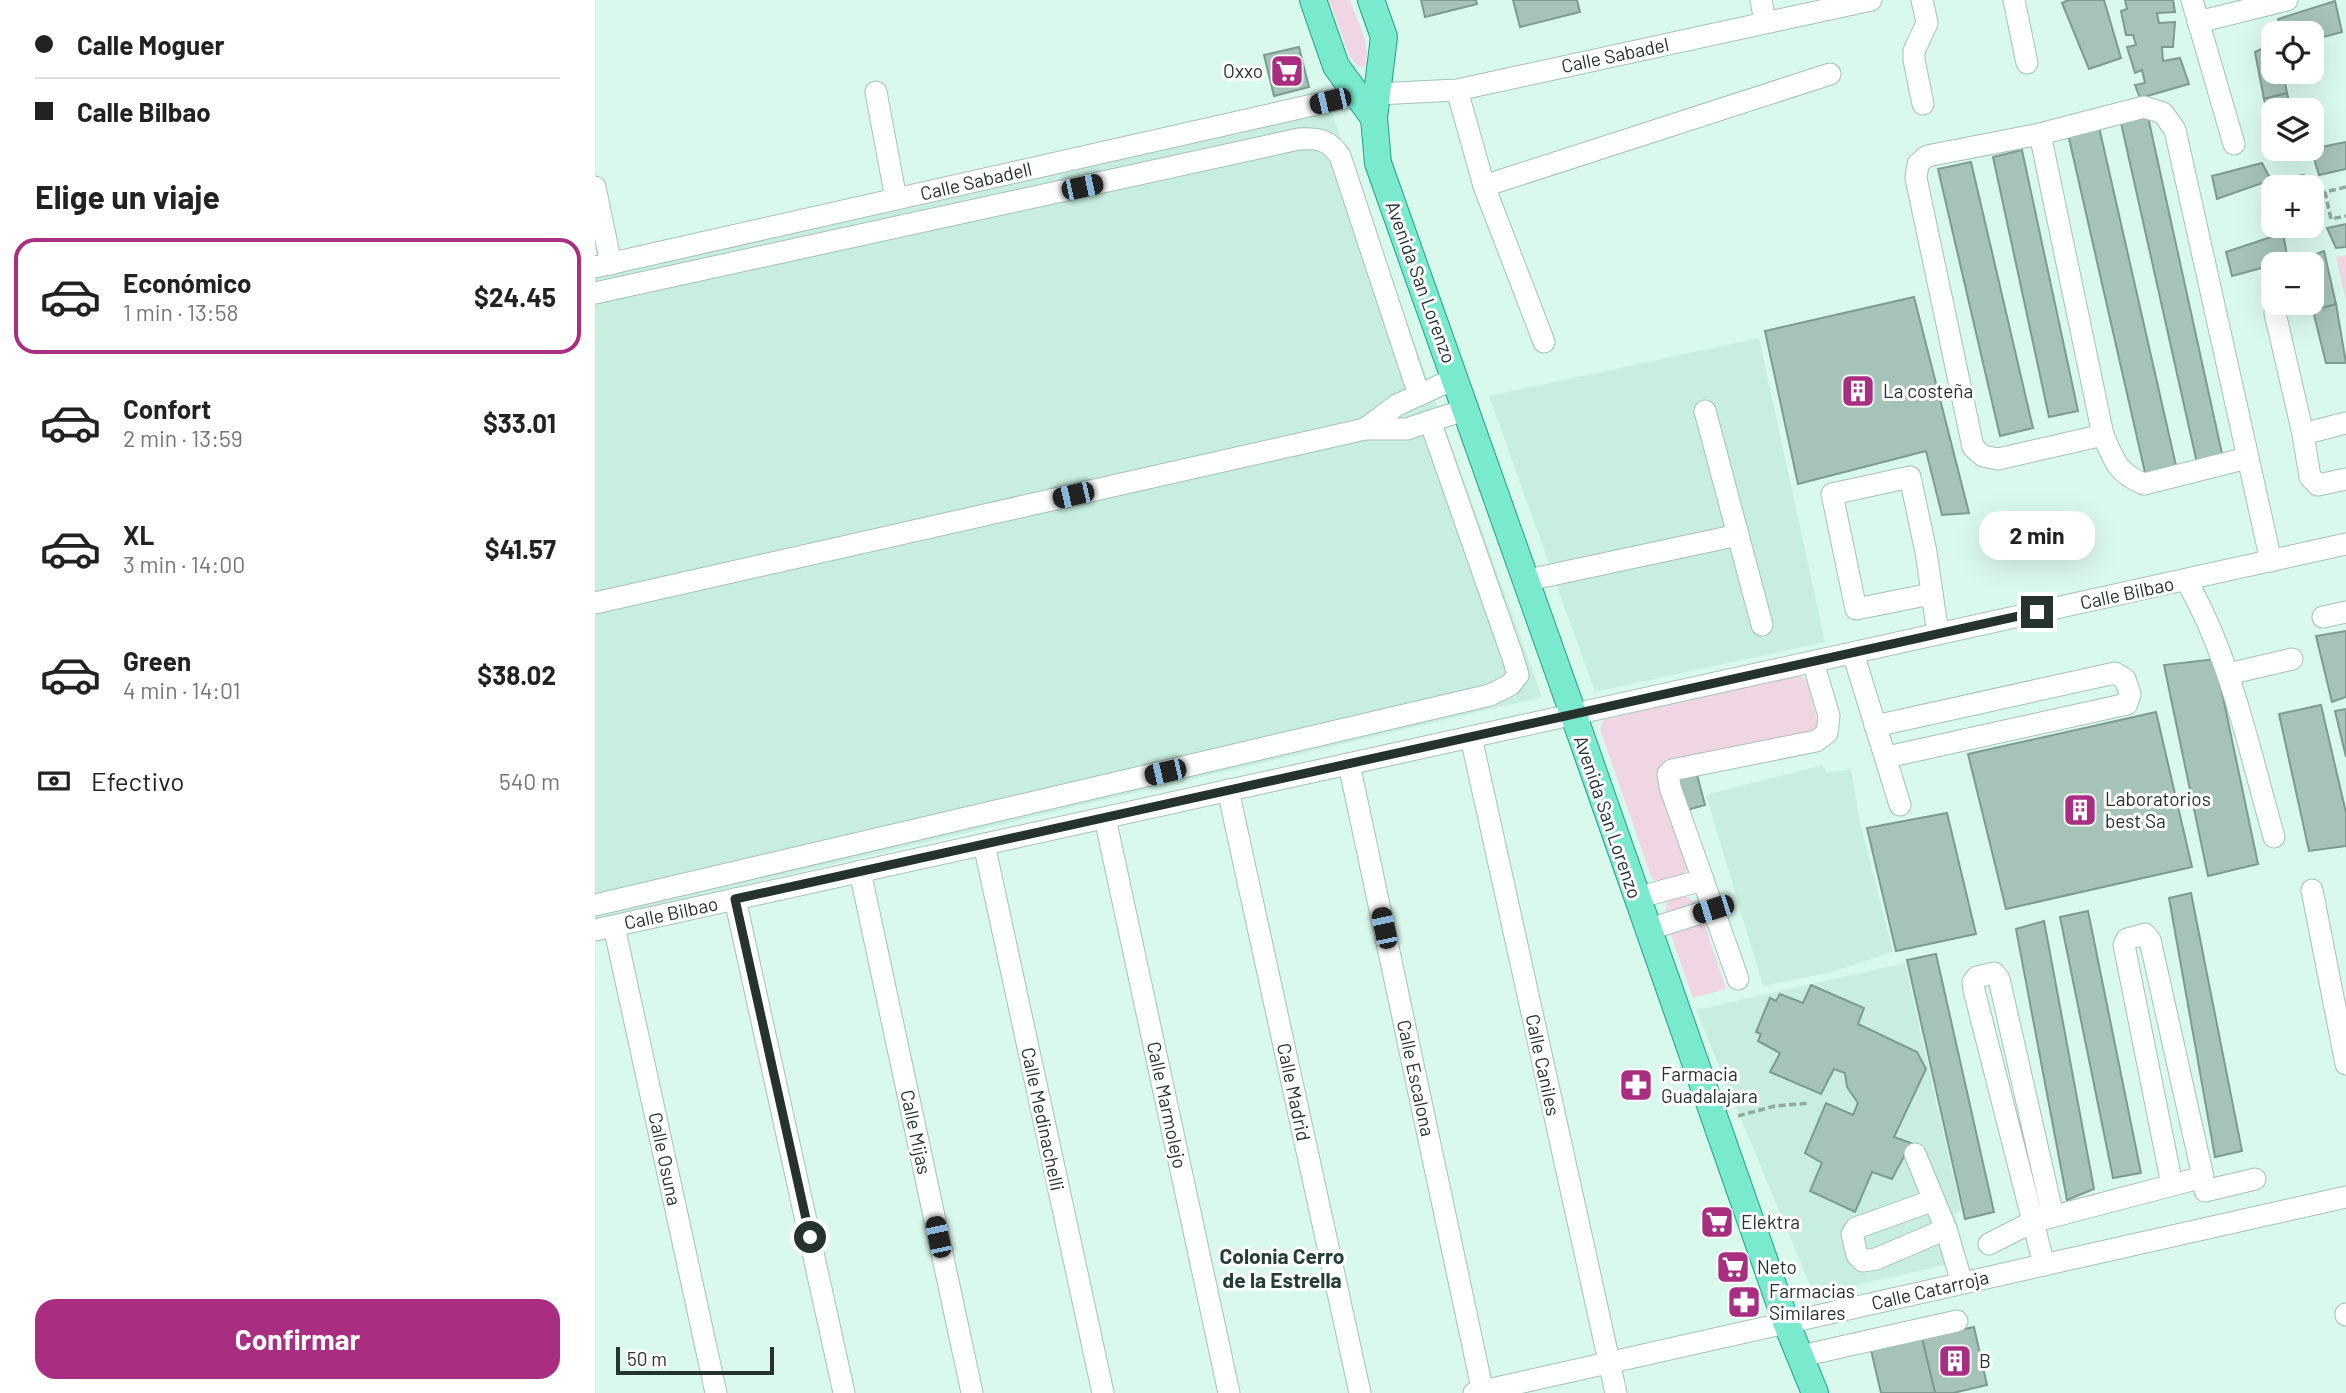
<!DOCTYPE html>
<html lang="es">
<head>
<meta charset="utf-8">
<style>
	:root { --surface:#fff; --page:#f2f2f2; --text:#222; --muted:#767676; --line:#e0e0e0; --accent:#a92e82 }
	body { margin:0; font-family:Barlow,sans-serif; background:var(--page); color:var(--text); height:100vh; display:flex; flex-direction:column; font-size:26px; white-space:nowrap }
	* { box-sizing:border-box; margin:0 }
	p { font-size:23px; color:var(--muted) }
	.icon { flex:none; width:38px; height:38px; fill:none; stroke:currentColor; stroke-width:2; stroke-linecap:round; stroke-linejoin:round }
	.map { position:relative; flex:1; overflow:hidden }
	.drawer { display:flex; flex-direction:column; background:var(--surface); width:595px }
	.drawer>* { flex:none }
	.banner { display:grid; align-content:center; height:154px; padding:0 35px; background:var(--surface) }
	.controls { position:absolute; left:1666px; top:21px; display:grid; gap:14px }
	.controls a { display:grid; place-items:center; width:63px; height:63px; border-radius:14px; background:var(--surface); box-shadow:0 7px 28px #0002; font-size:35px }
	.scale { position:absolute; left:21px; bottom:18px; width:158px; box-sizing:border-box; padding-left:7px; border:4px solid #26322d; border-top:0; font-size:19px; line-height:24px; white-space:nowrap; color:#26322d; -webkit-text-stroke:5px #fff; paint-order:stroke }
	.end { position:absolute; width:32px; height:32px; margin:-16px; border:9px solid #26322d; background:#fff; box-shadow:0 0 0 4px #fff }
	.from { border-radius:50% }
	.bubble { position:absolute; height:49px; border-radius:21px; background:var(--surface); box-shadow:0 7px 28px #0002; font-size:23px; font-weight:700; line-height:49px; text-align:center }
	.car { position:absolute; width:21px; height:42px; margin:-21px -10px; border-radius:9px; box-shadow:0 0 5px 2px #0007; background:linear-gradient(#222 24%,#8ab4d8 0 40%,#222 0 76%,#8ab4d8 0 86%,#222 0) }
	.banner b { display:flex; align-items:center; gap:24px; height:66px; font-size:26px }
	.banner b+b { border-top:2px solid var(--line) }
	.banner i { width:18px; height:18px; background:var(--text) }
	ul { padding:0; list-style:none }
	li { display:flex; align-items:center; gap:21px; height:116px; margin:0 14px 10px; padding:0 21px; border:4px solid transparent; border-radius:21px }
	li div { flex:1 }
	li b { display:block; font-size:26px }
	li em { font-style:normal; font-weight:700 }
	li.current { border-color:var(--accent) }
	li>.icon { width:63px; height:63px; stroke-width:1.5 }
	h2 { padding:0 35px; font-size:32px; line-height:84px }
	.pay { display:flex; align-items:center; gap:18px; height:77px; padding:0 35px; font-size:26px }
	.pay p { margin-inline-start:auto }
	.primary-button { display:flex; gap:14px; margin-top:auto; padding:14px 35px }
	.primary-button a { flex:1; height:80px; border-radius:21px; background:var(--accent); color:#fff; font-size:28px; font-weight:700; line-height:80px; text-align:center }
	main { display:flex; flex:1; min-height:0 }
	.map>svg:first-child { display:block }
</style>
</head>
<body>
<main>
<section class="drawer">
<div class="banner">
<b><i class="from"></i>Calle Moguer</b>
<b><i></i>Calle Bilbao</b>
</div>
<h2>Elige un viaje</h2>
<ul>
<li class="current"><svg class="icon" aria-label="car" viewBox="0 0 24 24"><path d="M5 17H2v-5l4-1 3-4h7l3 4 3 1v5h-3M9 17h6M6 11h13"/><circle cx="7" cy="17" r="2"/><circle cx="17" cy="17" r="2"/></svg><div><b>Económico</b><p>1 min · 13:58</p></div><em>$24.45</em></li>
<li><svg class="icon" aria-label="car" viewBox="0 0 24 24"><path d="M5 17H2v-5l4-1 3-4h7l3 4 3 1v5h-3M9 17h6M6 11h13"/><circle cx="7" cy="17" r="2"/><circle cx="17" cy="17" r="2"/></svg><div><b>Confort</b><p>2 min · 13:59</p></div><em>$33.01</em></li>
<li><svg class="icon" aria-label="car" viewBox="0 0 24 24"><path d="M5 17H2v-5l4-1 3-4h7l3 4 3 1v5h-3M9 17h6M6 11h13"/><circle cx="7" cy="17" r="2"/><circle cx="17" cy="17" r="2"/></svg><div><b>XL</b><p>3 min · 14:00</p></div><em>$41.57</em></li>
<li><svg class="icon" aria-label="car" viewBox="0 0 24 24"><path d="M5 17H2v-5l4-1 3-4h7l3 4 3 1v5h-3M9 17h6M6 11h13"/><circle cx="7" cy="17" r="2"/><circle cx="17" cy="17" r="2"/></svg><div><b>Green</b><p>4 min · 14:01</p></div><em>$38.02</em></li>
</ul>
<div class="pay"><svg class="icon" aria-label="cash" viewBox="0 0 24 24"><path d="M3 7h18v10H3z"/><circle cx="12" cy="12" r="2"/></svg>Efectivo<p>540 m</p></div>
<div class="primary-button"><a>Confirmar</a></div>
</section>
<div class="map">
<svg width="1751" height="1393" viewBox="0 0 1751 1393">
	<rect width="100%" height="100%" fill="#daf9ed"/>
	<g fill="#c7eedf">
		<path d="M736 111 947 697 0 920V277Z"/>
		<path d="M1164 338 1230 642 1000 692 894 396Z"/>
		<path d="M1227 765 1232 773 1256 769 1265 822 1298 952 1238 972 1168 986 1111 795Z"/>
		<path d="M1310 963 1366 1211 1360 1213 1371 1260 1219 1295 1101 1010Z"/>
	</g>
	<g fill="#f0d5e4">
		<path d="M734 0H755C761 19 778 47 770 67L763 66 755 57Z"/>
		<path d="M1751 255V301L1741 257Z"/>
		<path d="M1204 675 1212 681 1224 728 1219 733 1070 765 1093 868C1086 880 1069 884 1057 879L1005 729 1008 720Z"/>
		<path d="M1089 895 1098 901 1105 910 1131 989 1098 998 1070 918 1072 900Z"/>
	</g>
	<g fill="#a6c3b8" stroke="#7e9b90" stroke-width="2">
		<path d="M826 0H881L882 4 830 17Z"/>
		<path d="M918 0H982L985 12 925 27Z"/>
		<path d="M1473 0H1509L1526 58 1494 69 1467 3Z"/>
		<path d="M1530 0H1578L1580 12 1562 13 1564 23 1580 22 1578 47H1567L1568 61 1585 58 1594 84 1545 98 1540 85 1550 83 1547 70 1540 73 1532 47 1541 45 1538 35H1531L1526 11 1532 9Z"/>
		<path d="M1740 1 1747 32 1717 40V33H1689L1683 19Z"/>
		<path d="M1678 43V72H1688L1692 93 1669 99 1660 52Z"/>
		<path d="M704 47 714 87 679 96 669 55Z"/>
		<path d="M1692 93 1696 110H1678V131L1669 99Z"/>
		<path d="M1553 117 1628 458 1602 463 1526 123Z"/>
		<path d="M1504 127 1582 470 1551 477 1473 134Z"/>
		<path d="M1751 142V169L1724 175 1716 149Z"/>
		<path d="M1683 149H1704L1705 150 1685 157Z"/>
		<path d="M1427 150 1483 411 1454 417 1398 157Z"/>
		<path d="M1376 162 1438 428 1405 436 1343 169Z"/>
		<path d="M1667 163 1676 180 1622 199 1617 176Z"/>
		<path d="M1709 175 1712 187H1688L1687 179Z"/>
		<path d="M1717 212 1721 231 1698 235 1696 226H1717Z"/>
		<path d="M1751 224V247L1741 248 1732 228Z"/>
		<path d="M1688 233 1693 261 1637 276 1631 252Z"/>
		<path d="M1729 251 1741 304 1718 311 1715 303H1717V264H1704L1703 261Z"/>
		<path d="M1319 297 1374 513 1347 515 1331 451 1203 484 1170 331Z"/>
		<path d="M1741 304 1751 363H1731L1718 311Z"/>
		<path d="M1751 631V697L1737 702 1721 636Z"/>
		<path d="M1620 659 1663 864 1613 876 1569 665Z"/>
		<path d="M1726 705 1751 813V846L1714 851 1684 714Z"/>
		<path d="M1751 709V757L1740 711Z"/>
		<path d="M1561 712 1597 867 1411 909 1373 754Z"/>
		<path d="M1101 771 1110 805 1088 811 1078 777Z"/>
		<path d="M1352 813 1381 934 1301 951 1272 828Z"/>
		<path d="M1596 893 1647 1151 1620 1157 1574 898Z"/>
		<path d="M1493 911 1546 1173 1518 1178 1465 917Z"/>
		<path d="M1449 921 1499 1189 1472 1200 1421 929Z"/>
		<path d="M1341 954 1399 1212 1370 1219 1312 960Z"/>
		<path d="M1216 985 1269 1008 1263 1024 1322 1052 1331 1069 1299 1137 1316 1143 1297 1179 1277 1172 1260 1212 1215 1191 1227 1163 1210 1153 1231 1103 1258 1115 1263 1103 1252 1087 1250 1073 1239 1069 1226 1094 1175 1072 1185 1053 1163 1041 1166 1034 1161 1032 1175 998 1181 1001 1185 994 1208 1003Z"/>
		<path d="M1379 1327 1392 1385 1358 1393H1340L1327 1338Z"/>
		<path d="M1327 1338 1340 1393H1286L1276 1350Z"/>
	</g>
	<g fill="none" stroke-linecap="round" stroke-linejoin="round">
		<defs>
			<g id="minor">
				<path d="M1166 0 1170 22"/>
				<path d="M1327 0 1332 23 1319 51V60L1328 104"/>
				<path d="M1419 0 1432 63"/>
				<path d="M1597 0 1639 144"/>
				<path d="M1603 22 1692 0"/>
				<path d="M862 90 889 186 949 342"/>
				<path d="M281 92 301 199"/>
				<path d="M1445 134 1508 435C1519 460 1522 473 1549 484L1652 458"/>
				<path d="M889 186 1235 74"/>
				<path d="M0 187 16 264"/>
				<path d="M0 267 762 95 862 90 1276 0"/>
				<path d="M0 293 704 139C723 138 733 139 745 156L824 395"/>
				<path d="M1680 313 1708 434 1715 477 1723 485 1751 479"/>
				<path d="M1110 411 1143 535"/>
				<path d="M770 429 802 405 861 378"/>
				<path d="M1708 434 1751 423"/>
				<path d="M1508 435 1403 459 1388 456 1378 447 1321 178 1323 164 1332 156 1445 134 1549 107 1568 113 1580 130 1676 561"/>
				<path d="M933 580 1143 535 1167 625"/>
				<path d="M1591 580C1636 658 1654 750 1679 837"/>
				<path d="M1336 594 1261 609 1237 494 1315 477 1331 552 1343 634"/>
				<path d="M0 603 770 429H812L872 409"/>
				<path d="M1728 617 1751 612"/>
				<path d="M1258 653 1305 805"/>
				<path d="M1633 674 1697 659"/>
				<path d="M1280 726 1520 673 1530 679 1535 694 1532 704 1292 757"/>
				<path d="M876 737 1021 1393"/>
				<path d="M754 764 888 1393"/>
				<path d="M633 790 765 1393"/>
				<path d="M510 818 634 1393"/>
				<path d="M389 844 508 1393"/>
				<path d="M265 871 377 1393"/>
				<path d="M1108 880 1143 979"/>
				<path d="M1717 890 1751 1064"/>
				<path d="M1041 898 1108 880 1075 787 1073 774 1077 770 1221 741 1232 733 1234 716 1218 662"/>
				<path d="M140 899 249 1393"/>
				<path d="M0 905 895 695 915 685 923 675 918 658 835 421"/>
				<path d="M19 926 121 1393"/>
				<path d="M0 930 1751 544"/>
				<path d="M1052 930 1118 909"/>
				<path d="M1320 1154 1351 1229 1367 1283"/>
				<path d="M1610 1191 1660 1179"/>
				<path d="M1339 1200 1261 1228 1257 1234 1262 1255 1268 1261 1281 1259 1351 1229"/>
				<path d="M1394 1244 1437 1222 1608 1177 1555 940 1550 934 1532 939 1529 945 1577 1185"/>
				<path d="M1449 1265 1379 990 1378 982 1382 977 1399 973 1404 979 1458 1216"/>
				<path d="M1751 1315V1314"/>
				<path d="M1206 1356 1362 1321"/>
				<path d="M879 1393 1751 1197"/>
			</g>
			<g id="major">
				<path d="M718 0 741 66 779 118"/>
				<path d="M776 0 789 37 779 118 783 163C922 548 1055 936 1191 1322L1220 1393"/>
			</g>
		</defs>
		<use href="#minor" stroke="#a4c2b6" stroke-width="23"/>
		<use href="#major" stroke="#23a081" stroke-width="28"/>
		<g stroke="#91a99f" stroke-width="3.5" stroke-dasharray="7 3.5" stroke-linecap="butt">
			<path d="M1751 187 1730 192 1736 219 1751 216"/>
			<path d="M1143 1116 1180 1106 1215 1103"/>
		</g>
		<use href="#minor" stroke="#fff" stroke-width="21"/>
		<use href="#major" stroke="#7aeace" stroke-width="26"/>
	</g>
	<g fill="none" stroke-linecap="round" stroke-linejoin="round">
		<path stroke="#26322d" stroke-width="9" d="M215 1237 140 899 1442 612"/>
	</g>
	<defs>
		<symbol id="supermarket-square" viewBox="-11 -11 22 22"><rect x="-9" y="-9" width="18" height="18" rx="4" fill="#a92e82" stroke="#fff"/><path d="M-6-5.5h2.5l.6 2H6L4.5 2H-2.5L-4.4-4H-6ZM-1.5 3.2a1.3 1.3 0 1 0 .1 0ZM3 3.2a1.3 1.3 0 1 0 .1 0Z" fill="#fff"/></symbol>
		<symbol id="building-square" viewBox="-11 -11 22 22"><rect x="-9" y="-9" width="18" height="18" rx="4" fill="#a92e82" stroke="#fff"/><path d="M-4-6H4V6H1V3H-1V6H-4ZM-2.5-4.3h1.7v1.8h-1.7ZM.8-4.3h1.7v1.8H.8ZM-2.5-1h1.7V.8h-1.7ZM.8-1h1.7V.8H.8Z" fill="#fff"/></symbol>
		<symbol id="pharmacy-square" viewBox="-11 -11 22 22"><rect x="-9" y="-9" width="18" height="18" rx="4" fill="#a92e82" stroke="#fff"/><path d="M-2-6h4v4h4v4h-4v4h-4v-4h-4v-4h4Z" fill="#fff"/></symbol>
	</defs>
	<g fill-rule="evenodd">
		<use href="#supermarket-square" x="673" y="52" width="38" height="38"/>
		<use href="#building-square" x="1244" y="372" width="38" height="38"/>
		<use href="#building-square" x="1466" y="791" width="38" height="38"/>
		<use href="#pharmacy-square" x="1022" y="1066" width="38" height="38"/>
		<use href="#supermarket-square" x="1103" y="1203" width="38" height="38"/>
		<use href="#supermarket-square" x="1119" y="1248" width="38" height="38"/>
		<use href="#pharmacy-square" x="1130" y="1283" width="38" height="38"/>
		<use href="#building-square" x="1341" y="1342" width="38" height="38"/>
	</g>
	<g text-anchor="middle" stroke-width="6" stroke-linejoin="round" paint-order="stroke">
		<g font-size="19" fill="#26322d" stroke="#fff">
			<text transform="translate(1020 55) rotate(-12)" y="7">Calle Sabadel</text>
			<text transform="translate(381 181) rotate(-13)" y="7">Calle Sabadell</text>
			<text transform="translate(826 282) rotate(70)" y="7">Avenida San Lorenzo</text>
			<text transform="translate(1532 593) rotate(-12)" y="7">Calle Bilbao</text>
			<text transform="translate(1013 817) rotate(71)" y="7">Avenida San Lorenzo</text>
			<text transform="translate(76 913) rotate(-12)" y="7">Calle Bilbao</text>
			<text transform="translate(948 1065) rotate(78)" y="7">Calle Caniles</text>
			<text transform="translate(821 1078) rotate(78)" y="7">Calle Escalona</text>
			<text transform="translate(699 1092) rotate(78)" y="7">Calle Madrid</text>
			<text transform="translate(572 1105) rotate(78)" y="7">Calle Marmolejo</text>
			<text transform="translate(448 1119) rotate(78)" y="7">Calle Medinachelli</text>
			<text transform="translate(321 1132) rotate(78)" y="7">Calle Mijas</text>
			<text transform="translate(70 1159) rotate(78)" y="7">Calle Osuna</text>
			<text transform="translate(1335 1290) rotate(-13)" y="7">Calle Catarroja</text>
		</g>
		<g font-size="19" fill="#26322d" stroke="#fff" text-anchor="start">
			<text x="668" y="78" text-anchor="end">Oxxo</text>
			<text x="1288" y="398">La costeña</text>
			<text x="1510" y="806">Laboratorios<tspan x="1510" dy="22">best Sa</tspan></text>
			<text x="1066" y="1081">Farmacia<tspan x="1066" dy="22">Guadalajara</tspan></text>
			<text x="1146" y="1229">Elektra</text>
			<text x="1162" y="1274">Neto</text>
			<text x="1174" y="1298">Farmacias<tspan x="1174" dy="22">Similares</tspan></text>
			<text x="1384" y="1368">B</text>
		</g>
		<g font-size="21" font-weight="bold" fill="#243e35" stroke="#fff">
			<text x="687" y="1264">Colonia Cerro<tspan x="687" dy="24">de la Estrella</tspan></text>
		</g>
	</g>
</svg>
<div class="controls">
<a><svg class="icon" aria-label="locate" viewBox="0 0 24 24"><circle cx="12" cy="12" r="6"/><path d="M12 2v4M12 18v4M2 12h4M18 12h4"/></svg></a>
<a><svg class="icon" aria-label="layers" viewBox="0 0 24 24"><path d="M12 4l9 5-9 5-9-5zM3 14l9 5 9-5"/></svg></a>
<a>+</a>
<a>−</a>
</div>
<div class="scale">50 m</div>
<i class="end from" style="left:215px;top:1237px"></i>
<i class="end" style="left:1442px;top:612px"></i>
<div class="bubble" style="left:1384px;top:511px;width:116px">2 min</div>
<i class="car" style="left:735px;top:101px;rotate:257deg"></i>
<i class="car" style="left:487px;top:187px;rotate:78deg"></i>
<i class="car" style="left:478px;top:495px;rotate:257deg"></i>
<i class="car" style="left:570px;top:772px;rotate:257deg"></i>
<i class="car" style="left:1118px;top:909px;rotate:252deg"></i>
<i class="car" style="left:789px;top:928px;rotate:348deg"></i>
<i class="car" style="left:343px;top:1237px;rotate:348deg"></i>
</div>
</main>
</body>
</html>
